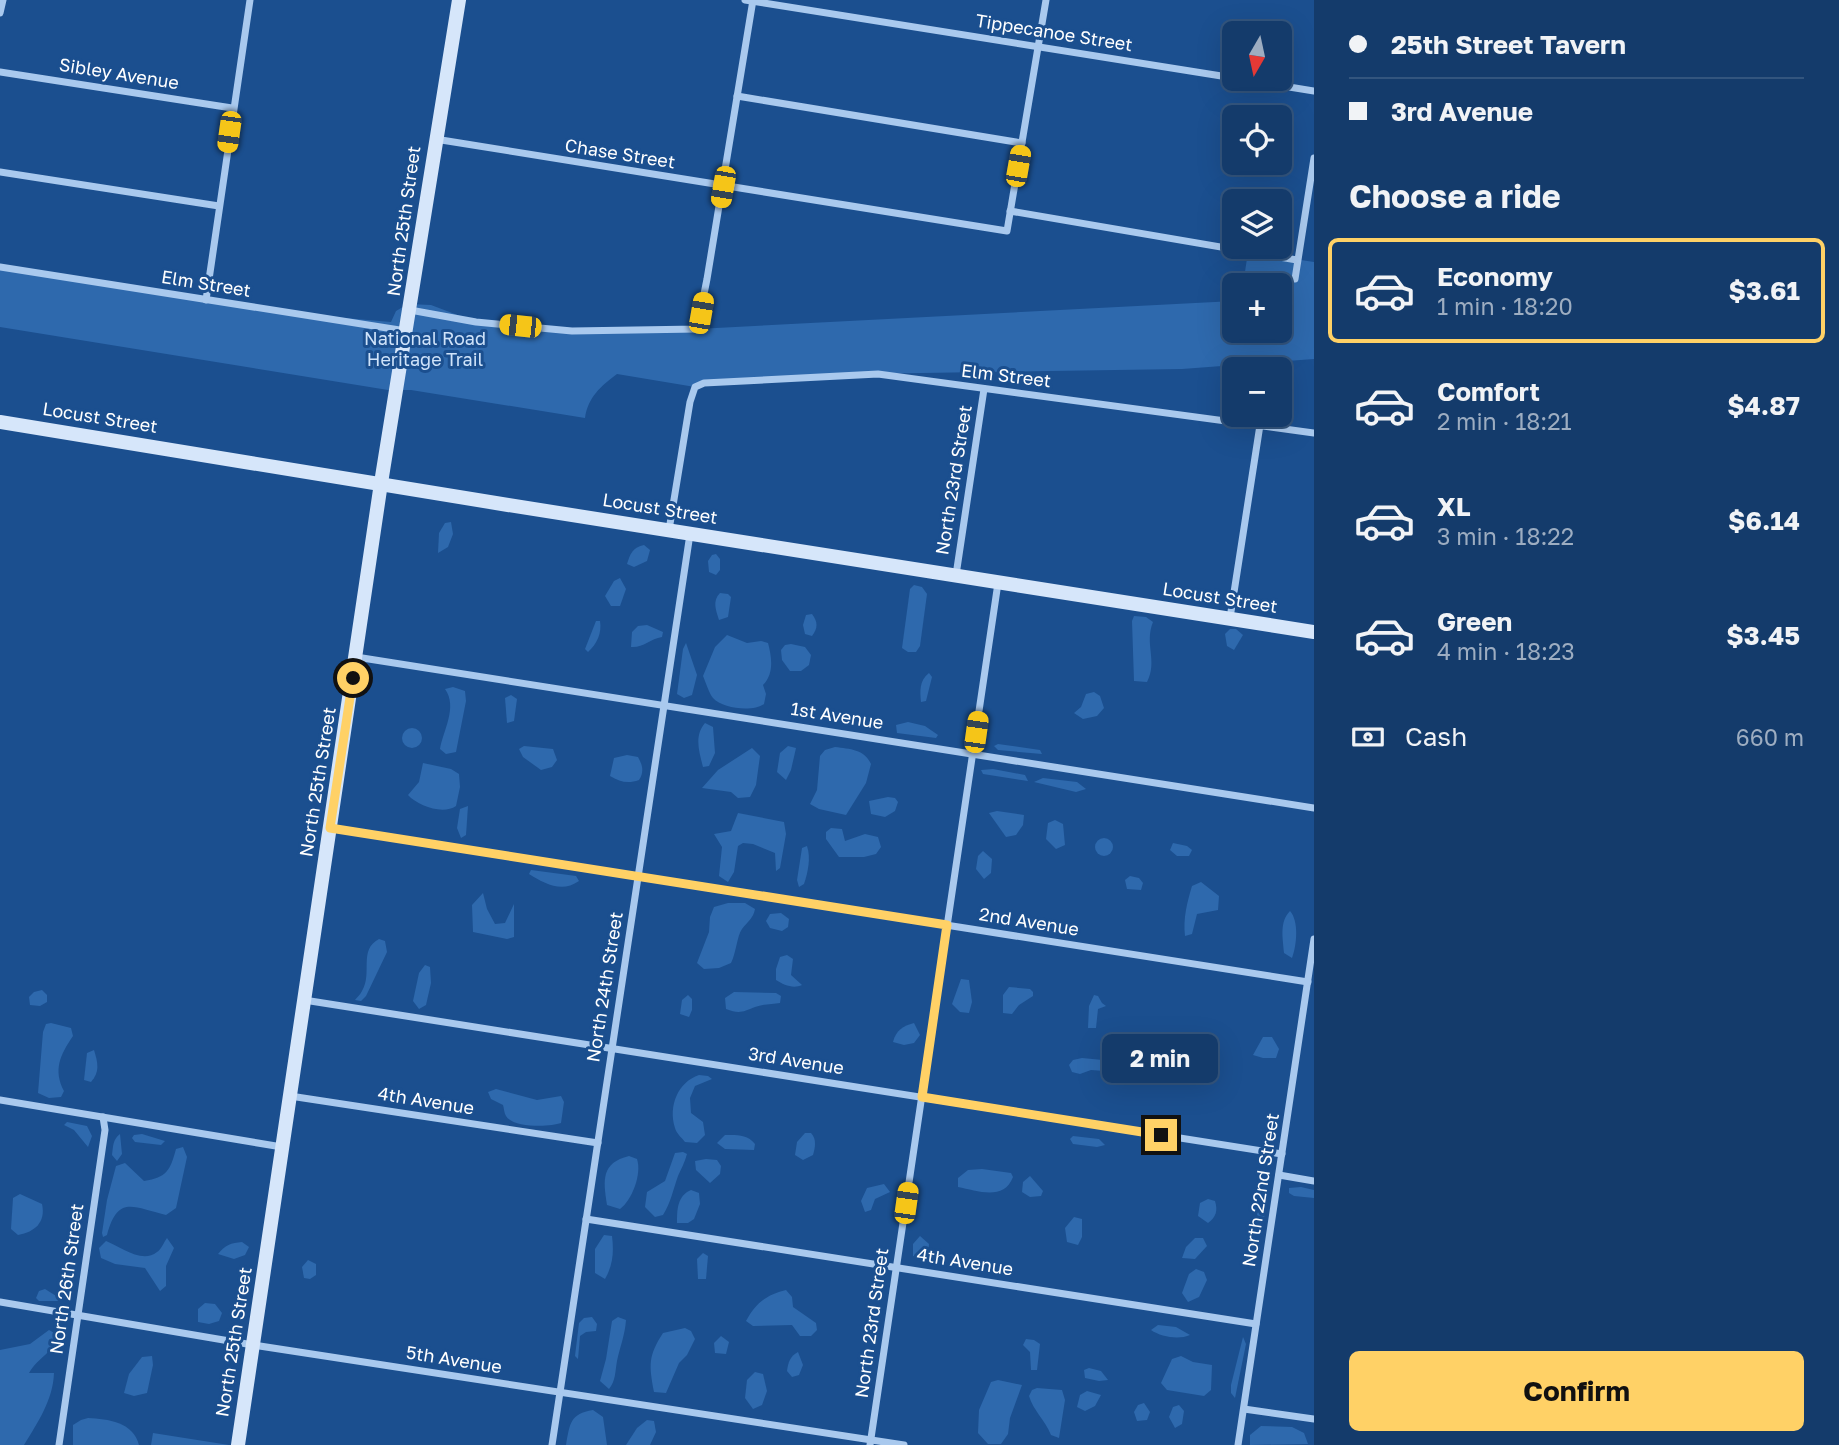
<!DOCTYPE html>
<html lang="en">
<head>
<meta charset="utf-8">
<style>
	:root { --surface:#143b6b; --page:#1d4271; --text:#f1f3f6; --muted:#9dadc1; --line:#33557e; --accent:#ffd166 }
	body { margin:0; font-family:"Golos Text",sans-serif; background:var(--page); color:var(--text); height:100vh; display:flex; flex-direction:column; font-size:26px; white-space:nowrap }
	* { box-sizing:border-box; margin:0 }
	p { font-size:23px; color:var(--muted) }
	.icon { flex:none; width:38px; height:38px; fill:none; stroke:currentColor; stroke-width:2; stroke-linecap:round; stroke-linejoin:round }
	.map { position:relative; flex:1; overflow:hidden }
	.sheet { display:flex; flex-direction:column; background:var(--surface); width:525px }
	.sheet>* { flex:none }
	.hud { display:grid; align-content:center; height:154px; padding:0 35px; background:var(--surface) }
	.needle { width:46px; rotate:189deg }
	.controls { position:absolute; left:1222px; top:21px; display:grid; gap:14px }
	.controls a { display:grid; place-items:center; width:70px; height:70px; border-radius:10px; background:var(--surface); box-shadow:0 7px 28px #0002,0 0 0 2px var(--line); font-size:35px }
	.end { position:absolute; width:32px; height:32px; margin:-16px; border:9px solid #ffd166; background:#111; box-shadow:0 0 0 4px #111 }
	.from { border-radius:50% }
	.bubble { position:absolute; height:49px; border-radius:10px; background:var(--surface); box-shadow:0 7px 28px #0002,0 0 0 2px var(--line); font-size:23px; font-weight:700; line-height:49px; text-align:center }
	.car { position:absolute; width:21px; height:42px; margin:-21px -10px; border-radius:9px; box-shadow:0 0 5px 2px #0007; background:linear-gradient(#f5c518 24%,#345 0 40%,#f5c518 0 76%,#345 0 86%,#f5c518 0) }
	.hud b { display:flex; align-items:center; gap:24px; height:66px; font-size:26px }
	.hud b+b { border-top:2px solid var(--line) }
	.hud i { width:18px; height:18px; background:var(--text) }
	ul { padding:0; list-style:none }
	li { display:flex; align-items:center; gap:21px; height:105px; margin:0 14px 10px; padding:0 21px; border:4px solid transparent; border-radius:10px }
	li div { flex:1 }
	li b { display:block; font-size:26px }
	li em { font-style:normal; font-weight:700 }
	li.current { border-color:var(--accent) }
	li>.icon { width:63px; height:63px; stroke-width:1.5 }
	h2 { padding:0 35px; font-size:32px; line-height:84px }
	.pay { display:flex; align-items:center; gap:18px; height:77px; padding:0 35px; font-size:26px }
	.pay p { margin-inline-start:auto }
	.primary-button { display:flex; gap:14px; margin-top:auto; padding:14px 35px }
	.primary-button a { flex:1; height:80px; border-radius:10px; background:var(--accent); color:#111; font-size:28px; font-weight:700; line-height:80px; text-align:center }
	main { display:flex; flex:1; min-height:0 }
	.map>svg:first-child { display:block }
</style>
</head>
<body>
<main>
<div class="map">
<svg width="1314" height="1445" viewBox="0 0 1314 1445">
	<rect width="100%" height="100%" fill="#1b4f8f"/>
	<g fill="#2e69ad">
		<path d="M1248 252 1314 262V359L1182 369 856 374 704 383 695 387 617 374C601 386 588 397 585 418L411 390H388L0 327V267L310 315 391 322 396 311 408 304 431 305 476 322 572 331 697 329 1234 301V331H1279V285H1243Z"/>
		<path d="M451 522 453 534 448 547 438 553 439 533 445 523Z"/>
		<path d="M644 545 650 550 647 561 634 567 627 564C630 554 633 547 644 545Z"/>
		<path d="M716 554 720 559V570L716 575 709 572 708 561 712 555Z"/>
		<path d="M620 578 626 589 620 606H611L605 596 614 581Z"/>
		<path d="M914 585 922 587 927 594 920 646 916 652H908L902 648 910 589Z"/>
		<path d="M720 593 728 594 731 597 728 617 719 620C716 610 712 601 720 593Z"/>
		<path d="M812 614C818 622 818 628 812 636L805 634 803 625 806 615Z"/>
		<path d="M1134 616 1146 617 1153 622C1144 644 1158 661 1147 682L1134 681 1132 621Z"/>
		<path d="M596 621H600C602 633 597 644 588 652L585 649Z"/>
		<path d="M647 625 663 632 662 637C650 639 643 648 631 647L632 632 638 626Z"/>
		<path d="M1230 629H1236L1243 635 1234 650 1227 646 1225 634Z"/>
		<path d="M727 635 747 643 761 641 768 643C772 658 774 674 763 685L766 694 764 704C753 712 723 709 713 698 709 693 706 683 703 676L715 647Z"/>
		<path d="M686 643 697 675 692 695 684 698 677 694 683 649Z"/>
		<path d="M791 644 805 647 811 655 809 665 801 671H790L782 660 781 650 785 645Z"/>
		<path d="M929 673 932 677 926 701 921 702C920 691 919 681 929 673Z"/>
		<path d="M453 687 465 691 466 701 456 752 446 754 440 749C443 731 458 707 445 689Z"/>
		<path d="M1094 692 1100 696 1104 708 1097 716 1083 719 1074 713 1081 707 1086 694Z"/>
		<path d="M511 695 517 699 514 721 507 723 505 698Z"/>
		<path d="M908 722 925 726 938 735 936 738 897 733 896 725Z"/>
		<path d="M705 723 713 727 715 753 709 766 703 767C699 751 694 736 705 723Z"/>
		<circle cx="412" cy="738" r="10"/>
		<path d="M998 744 1040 750 1042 754 998 750 994 746Z"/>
		<path d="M524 746 553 749 557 760 552 767 541 770 523 757 519 749Z"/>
		<path d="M788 746 796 748 791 770 786 780 777 772 780 753Z"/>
		<path d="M835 747C850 749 864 749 871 764L866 783 846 815 819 809 810 804 817 790 820 756 825 750Z"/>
		<path d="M752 748 760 756 756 785 750 797 738 798 731 792 702 788 718 770Z"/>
		<path d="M627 755 638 757C643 766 644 772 639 780 628 784 620 782 610 776L614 758Z"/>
		<path d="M423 763 451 769 459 774 460 787 456 806C443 815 418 806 408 795L419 782Z"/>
		<path d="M993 769 1025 775 1028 781 983 774 981 770Z"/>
		<path d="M1043 778 1077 782 1086 789 1076 792 1034 782Z"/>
		<path d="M888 797 895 798 898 802 895 811 885 817 871 814 869 801Z"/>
		<path d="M468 806 466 835 461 838 457 828 460 809Z"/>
		<path d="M997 811 1024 815 1023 825 1016 835 1006 837 989 813Z"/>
		<path d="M738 813 784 822 786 834 780 868 776 871 775 853 753 844 743 843 738 846 734 872 728 882 719 876 722 847 714 834 731 831Z"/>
		<path d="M1055 820 1063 824 1065 845 1056 849 1046 839 1048 823Z"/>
		<path d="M831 828 842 829 845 841 865 834 878 837 881 847 876 854 864 857H839L826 839V832Z"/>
		<circle cx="1104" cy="847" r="9"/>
		<path d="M1173 843 1187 846 1192 850 1189 856H1177L1170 850Z"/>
		<path d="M807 846C811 858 808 872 804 884L799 887 797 880 802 848Z"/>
		<path d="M983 851 992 859 991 873 984 879 976 869 978 856Z"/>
		<path d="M531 870 576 876 579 881C562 893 545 884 529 874Z"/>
		<path d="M1130 876 1139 878 1143 883 1141 890 1127 889 1125 880Z"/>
		<path d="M1201 882 1219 896 1218 910 1197 914 1192 934 1185 936C1183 918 1187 903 1192 886Z"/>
		<path d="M483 893 487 909 495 924 505 923 514 904V937L507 939 473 932 472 905Z"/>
		<path d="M728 903H745L755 909C753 919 748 921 742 929 737 936 736 953 731 963L719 968 704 969 697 963 709 932 710 917 714 907Z"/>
		<path d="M1290 911C1299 921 1297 945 1292 958L1284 953C1283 939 1279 922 1290 911Z"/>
		<path d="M781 913 789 919 788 927 782 931 770 928 766 921 770 914Z"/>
		<path d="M379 939 385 941 387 952 366 996 361 1001 355 1000C357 997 360 995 362 991 373 973 358 950 379 939Z"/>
		<path d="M787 955 793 959 791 975 802 985C793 989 784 985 776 980V969L780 957Z"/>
		<path d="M425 965 430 967 431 983 426 1005 419 1009 413 1001 419 973Z"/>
		<path d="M961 979 969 980 972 1002 969 1013 960 1012 952 1004Z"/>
		<path d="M1009 987 1030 989 1033 992V996L1019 1005 1012 1014 1003 1013V995Z"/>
		<path d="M42 990 47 995V1002L40 1006 30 1005 29 997 34 992Z"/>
		<path d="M734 992 776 993 781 996 780 1003C773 1004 763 1004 755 1007 743 1012 739 1014 726 1009L725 998Z"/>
		<path d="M688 995 692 999V1010L689 1017 680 1014 682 1000Z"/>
		<path d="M1094 995 1098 996 1102 1003 1106 1006 1098 1009 1096 1028H1088L1089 1006Z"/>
		<path d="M51 1023 71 1028 73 1036C60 1055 53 1070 64 1091L61 1097 49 1098 38 1093 43 1032 46 1024Z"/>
		<path d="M914 1023 920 1035 914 1043 904 1045 893 1042C896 1030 903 1026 914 1023Z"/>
		<path d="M1263 1037H1272L1279 1049 1276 1058H1263L1253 1055Z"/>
		<path d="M94 1050C98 1063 100 1072 91 1082L84 1080 87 1053Z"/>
		<path d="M1082 1058 1113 1061 1119 1064 1117 1072 1091 1070 1080 1074 1072 1072 1069 1065 1073 1060Z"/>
		<path d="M1185 1059H1191L1194 1067 1193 1081 1184 1084C1180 1074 1178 1067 1185 1059Z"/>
		<path d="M699 1075 708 1076 712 1079 695 1086 690 1098 691 1113 703 1122 705 1135 697 1143 685 1142C682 1138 676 1133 675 1128 668 1106 678 1082 699 1075Z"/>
		<path d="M496 1089 537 1100 561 1096 564 1102 561 1123C550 1127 513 1128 506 1116 504 1113 504 1108 503 1105L491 1099 488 1092Z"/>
		<path d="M67 1122 87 1126 92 1136 88 1147 74 1130 64 1125Z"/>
		<path d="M805 1133H811C817 1139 815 1148 813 1155L803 1160 795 1155 797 1142Z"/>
		<path d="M120 1134 122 1154 117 1161 112 1155C113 1146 113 1139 120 1134Z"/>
		<path d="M142 1134 165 1141 161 1145 135 1142 132 1138 134 1135Z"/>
		<path d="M725 1135C737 1135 747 1134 755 1144L754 1150 725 1149 717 1143Z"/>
		<path d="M1073 1136 1099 1139 1105 1145 1097 1147 1073 1144 1070 1139Z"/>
		<path d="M183 1147 187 1157 176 1208 166 1215C132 1207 118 1195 107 1235L103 1237 102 1233 107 1200 116 1166 125 1163 144 1181C167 1177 170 1171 176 1149Z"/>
		<path d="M683 1152 687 1154C685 1162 681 1169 678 1176 673 1190 671 1202 663 1215L655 1217 645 1207 647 1192 665 1181 675 1153Z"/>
		<path d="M629 1156 637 1159C642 1174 632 1200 620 1209L607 1205C603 1180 601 1163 629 1156Z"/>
		<path d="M706 1159 717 1160 721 1166 720 1174 710 1183 696 1170 695 1161Z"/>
		<path d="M982 1169 1011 1173 1013 1177C1004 1201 978 1191 958 1187V1178L968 1170Z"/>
		<path d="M1030 1176 1043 1191 1041 1196 1030 1197 1022 1192 1023 1182Z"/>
		<path d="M1262 1180H1266L1269 1189 1264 1218 1259 1220 1257 1214Z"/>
		<path d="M884 1184 890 1192 875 1199 871 1210 865 1212 861 1201 867 1188Z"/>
		<path d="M1301 1187 1314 1190V1198L1294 1196 1289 1193V1188Z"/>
		<path d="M691 1190 699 1193 700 1204 694 1219 688 1223H677C677 1210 677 1196 691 1190Z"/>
		<path d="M20 1194 42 1204C46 1222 35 1232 18 1235L11 1229 13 1198Z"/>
		<path d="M1208 1199 1215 1201C1218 1211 1216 1217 1208 1223L1198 1216 1200 1203Z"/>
		<path d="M1074 1217 1082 1219V1237L1078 1245 1067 1242 1065 1228Z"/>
		<path d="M604 1235 612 1236C614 1252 613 1265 605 1279L595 1273V1249Z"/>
		<path d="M920 1236 929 1244 928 1254 922 1259 913 1256V1244Z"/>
		<path d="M167 1238 174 1248 166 1266V1286L160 1291 145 1268 115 1264 101 1258 99 1248 106 1241C121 1247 142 1264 157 1252 161 1250 164 1242 167 1238Z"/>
		<path d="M1195 1238H1203L1207 1246 1195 1259 1182 1258 1186 1247Z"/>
		<path d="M242 1242 249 1247 245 1255 234 1259 218 1254C225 1245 231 1243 242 1242Z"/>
		<path d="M703 1253 708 1256 706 1279H698L697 1259Z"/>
		<path d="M308 1260 316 1264V1275L310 1279 304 1278 302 1267Z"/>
		<path d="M1196 1269 1204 1272 1207 1280 1199 1297 1188 1302 1182 1293 1189 1274Z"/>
		<path d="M45 1289 61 1299 58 1301H39L36 1298 39 1291Z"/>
		<path d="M786 1290 792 1297 793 1307 816 1323 817 1330 811 1336H800L792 1325 753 1326 746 1321C756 1303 766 1295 786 1290Z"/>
		<path d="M205 1303 215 1304 222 1313 219 1321 209 1324 198 1322V1309Z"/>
		<path d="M592 1317 597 1324 596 1331 586 1332 580 1336 578 1359 575 1356 579 1323 584 1318Z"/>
		<path d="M618 1317 626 1320C625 1335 620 1347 617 1361 615 1372 616 1380 609 1389L600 1381 606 1359 612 1321Z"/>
		<path d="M1158 1325 1176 1327 1190 1335C1179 1340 1161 1337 1151 1330Z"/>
		<path d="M685 1328 691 1331 695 1339 687 1355 679 1363 666 1393 654 1392C649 1365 648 1356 663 1333Z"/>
		<path d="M49 1330 58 1335C53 1354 39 1356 29 1373H54C53 1400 38 1422 24 1445H0V1350L30 1344Z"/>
		<path d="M721 1336 729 1342 726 1354 715 1353 714 1343Z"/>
		<path d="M1243 1337 1246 1344 1235 1398 1231 1393V1385Z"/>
		<path d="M1026 1339 1034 1340 1040 1344 1037 1370H1031L1030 1352 1023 1345Z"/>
		<path d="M798 1352 803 1365 799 1375 792 1377 787 1371C788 1363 790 1356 798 1352Z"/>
		<path d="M152 1356 153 1365 147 1393 134 1396 124 1393 129 1374 142 1357Z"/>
		<path d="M1181 1356 1193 1362 1212 1365 1211 1390 1204 1396 1167 1390 1161 1383 1172 1359Z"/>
		<path d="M1089 1368 1101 1371 1108 1380 1099 1381 1085 1378 1084 1370Z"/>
		<path d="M755 1372 763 1374 767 1391 762 1405 753 1409 745 1398 747 1380Z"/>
		<path d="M998 1380 1022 1385 1010 1418 1008 1434 1001 1444H988L978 1433 979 1410 991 1382Z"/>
		<path d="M1037 1388 1062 1390 1065 1400 1059 1438 1051 1435C1045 1420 1033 1410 1029 1396L1032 1390Z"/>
		<path d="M1087 1391 1101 1395 1095 1406 1085 1411 1077 1407 1080 1395Z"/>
		<path d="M1144 1403 1150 1412 1147 1420 1137 1421 1134 1412 1138 1405Z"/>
		<path d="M1179 1405 1184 1411 1182 1424 1175 1428 1169 1417 1173 1407Z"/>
		<path d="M593 1410 603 1417 607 1445H566C570 1423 570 1414 593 1410Z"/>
		<path d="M88 1418C108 1419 133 1422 139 1445H73V1425L81 1420Z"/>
		<path d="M647 1420 654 1421 656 1432 650 1445H626L637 1428Z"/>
		<path d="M1261 1426 1292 1427 1304 1433 1308 1444 1250 1445V1435Z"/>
		<path d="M153 1433 229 1445H151Z"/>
	</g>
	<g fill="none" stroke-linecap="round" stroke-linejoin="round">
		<g stroke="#a9c9ee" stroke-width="7">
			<path d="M745 0 1234 78"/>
			<path d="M0 13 3 0"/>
			<path d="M0 72 232 108"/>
			<path d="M1240 79 1314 91"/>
			<path d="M737 96 1022 143"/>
			<path d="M435 139 1007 231 1046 0"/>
			<path d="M0 172 219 206"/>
			<path d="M1010 211 1297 260"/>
			<path d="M0 267 406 331"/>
			<path d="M1295 279 1314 158"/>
			<path d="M206 300 250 0"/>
			<path d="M410 310 476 322 572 331 697 329 707 279 753 0"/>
			<path d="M669 530 690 402 695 387 704 383 878 374 1314 433"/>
			<path d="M956 575 984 389"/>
			<path d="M1230 618 1260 425"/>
			<path d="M356 657 1314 808"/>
			<path d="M330 828 1308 982"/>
			<path d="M304 1000 1282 1154"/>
			<path d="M290 1096 598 1143"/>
			<path d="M0 1100 282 1147"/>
			<path d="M1279 1175 1314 1181"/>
			<path d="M586 1219 1256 1324"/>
			<path d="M0 1302 253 1345 904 1445"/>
			<path d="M1244 1409 1314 1419"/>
			<path d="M59 1445 105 1130 103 1117"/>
			<path d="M552 1445 690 534"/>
			<path d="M870 1445 998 583"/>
			<path d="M1238 1445 1314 939"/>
		</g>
		<g stroke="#d6e6fa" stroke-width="14">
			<path d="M0 422 508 505 1314 632"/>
			<path d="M238 1445 381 483 459 0"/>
		</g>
	</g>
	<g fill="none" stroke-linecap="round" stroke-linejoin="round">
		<path stroke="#ffd166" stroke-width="9" d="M353 678 330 828 947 925 922 1097 1161 1135"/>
	</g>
	<g text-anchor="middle" stroke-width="6" stroke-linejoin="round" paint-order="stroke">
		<g font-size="18" fill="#fff" stroke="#1b4f8f">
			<text transform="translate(1054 33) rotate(9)" y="6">Tippecanoe Street</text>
			<text transform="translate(119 74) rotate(9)" y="6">Sibley Avenue</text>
			<text transform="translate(620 154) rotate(9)" y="6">Chase Street</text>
			<text transform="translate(404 221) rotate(-82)" y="6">North 25th Street</text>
			<text transform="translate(206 284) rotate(9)" y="6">Elm Street</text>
			<text transform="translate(1006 376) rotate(7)" y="6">Elm Street</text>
			<text transform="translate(100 418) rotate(9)" y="6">Locust Street</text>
			<text transform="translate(954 480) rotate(-81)" y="6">North 23rd Street</text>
			<text transform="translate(660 509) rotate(9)" y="6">Locust Street</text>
			<text transform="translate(1220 598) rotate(9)" y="6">Locust Street</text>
			<text transform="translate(837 716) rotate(9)" y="6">1st Avenue</text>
			<text transform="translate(318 782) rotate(-81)" y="6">North 25th Street</text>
			<text transform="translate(1029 922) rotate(9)" y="6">2nd Avenue</text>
			<text transform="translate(605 987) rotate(-81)" y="6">North 24th Street</text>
			<text transform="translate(796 1061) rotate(9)" y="6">3rd Avenue</text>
			<text transform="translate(426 1101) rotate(9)" y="6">4th Avenue</text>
			<text transform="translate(1261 1190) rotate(-81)" y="6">North 22nd Street</text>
			<text transform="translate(965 1262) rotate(9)" y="6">4th Avenue</text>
			<text transform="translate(67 1279) rotate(-82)" y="6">North 26th Street</text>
			<text transform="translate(872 1323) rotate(-82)" y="6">North 23rd Street</text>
			<text transform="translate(234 1342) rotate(-81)" y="6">North 25th Street</text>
			<text transform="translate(454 1360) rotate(9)" y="6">5th Avenue</text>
		</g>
		<g font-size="18" fill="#cfe3fa" stroke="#1b4f8f">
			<text x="425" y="345">National Road<tspan x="425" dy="21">Heritage Trail</tspan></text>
		</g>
	</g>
</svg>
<div class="controls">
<a><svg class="needle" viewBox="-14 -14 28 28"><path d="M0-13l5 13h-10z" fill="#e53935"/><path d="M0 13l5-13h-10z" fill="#9dadc1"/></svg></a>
<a><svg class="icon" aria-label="locate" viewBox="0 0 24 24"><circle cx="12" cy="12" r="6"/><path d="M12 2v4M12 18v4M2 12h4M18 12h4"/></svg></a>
<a><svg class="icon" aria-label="layers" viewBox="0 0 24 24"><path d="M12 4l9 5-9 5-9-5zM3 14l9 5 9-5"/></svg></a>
<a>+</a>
<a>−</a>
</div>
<i class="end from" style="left:353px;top:678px"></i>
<i class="end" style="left:1161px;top:1135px"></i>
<div class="bubble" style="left:1102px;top:1034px;width:116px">2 min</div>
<i class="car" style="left:229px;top:132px;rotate:188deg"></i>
<i class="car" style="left:1018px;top:166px;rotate:10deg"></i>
<i class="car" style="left:723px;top:187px;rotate:190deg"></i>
<i class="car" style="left:701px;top:313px;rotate:10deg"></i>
<i class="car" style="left:520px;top:326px;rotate:276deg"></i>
<i class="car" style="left:976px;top:732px;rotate:8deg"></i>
<i class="car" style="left:906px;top:1203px;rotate:8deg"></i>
</div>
<section class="sheet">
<div class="hud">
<b><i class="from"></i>25th Street Tavern</b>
<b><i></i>3rd Avenue</b>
</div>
<h2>Choose a ride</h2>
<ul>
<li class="current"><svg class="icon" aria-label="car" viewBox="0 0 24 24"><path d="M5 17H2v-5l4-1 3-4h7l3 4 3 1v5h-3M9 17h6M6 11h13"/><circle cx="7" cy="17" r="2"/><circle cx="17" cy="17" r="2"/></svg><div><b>Economy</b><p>1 min · 18:20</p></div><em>$3.61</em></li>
<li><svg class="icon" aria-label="car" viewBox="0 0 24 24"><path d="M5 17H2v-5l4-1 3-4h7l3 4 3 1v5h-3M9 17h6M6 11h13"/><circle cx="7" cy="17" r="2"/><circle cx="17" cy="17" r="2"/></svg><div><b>Comfort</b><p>2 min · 18:21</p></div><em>$4.87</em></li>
<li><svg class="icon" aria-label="car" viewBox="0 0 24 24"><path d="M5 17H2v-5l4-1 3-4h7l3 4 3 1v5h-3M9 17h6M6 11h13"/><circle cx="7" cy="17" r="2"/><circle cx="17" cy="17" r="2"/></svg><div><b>XL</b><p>3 min · 18:22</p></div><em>$6.14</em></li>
<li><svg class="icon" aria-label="car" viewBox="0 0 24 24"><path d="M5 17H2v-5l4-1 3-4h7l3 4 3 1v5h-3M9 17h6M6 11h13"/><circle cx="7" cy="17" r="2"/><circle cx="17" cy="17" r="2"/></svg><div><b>Green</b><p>4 min · 18:23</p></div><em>$3.45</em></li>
</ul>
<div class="pay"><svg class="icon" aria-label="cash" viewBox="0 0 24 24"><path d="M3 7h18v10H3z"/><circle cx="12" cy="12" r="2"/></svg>Cash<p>660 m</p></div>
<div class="primary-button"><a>Confirm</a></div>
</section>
</main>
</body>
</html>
